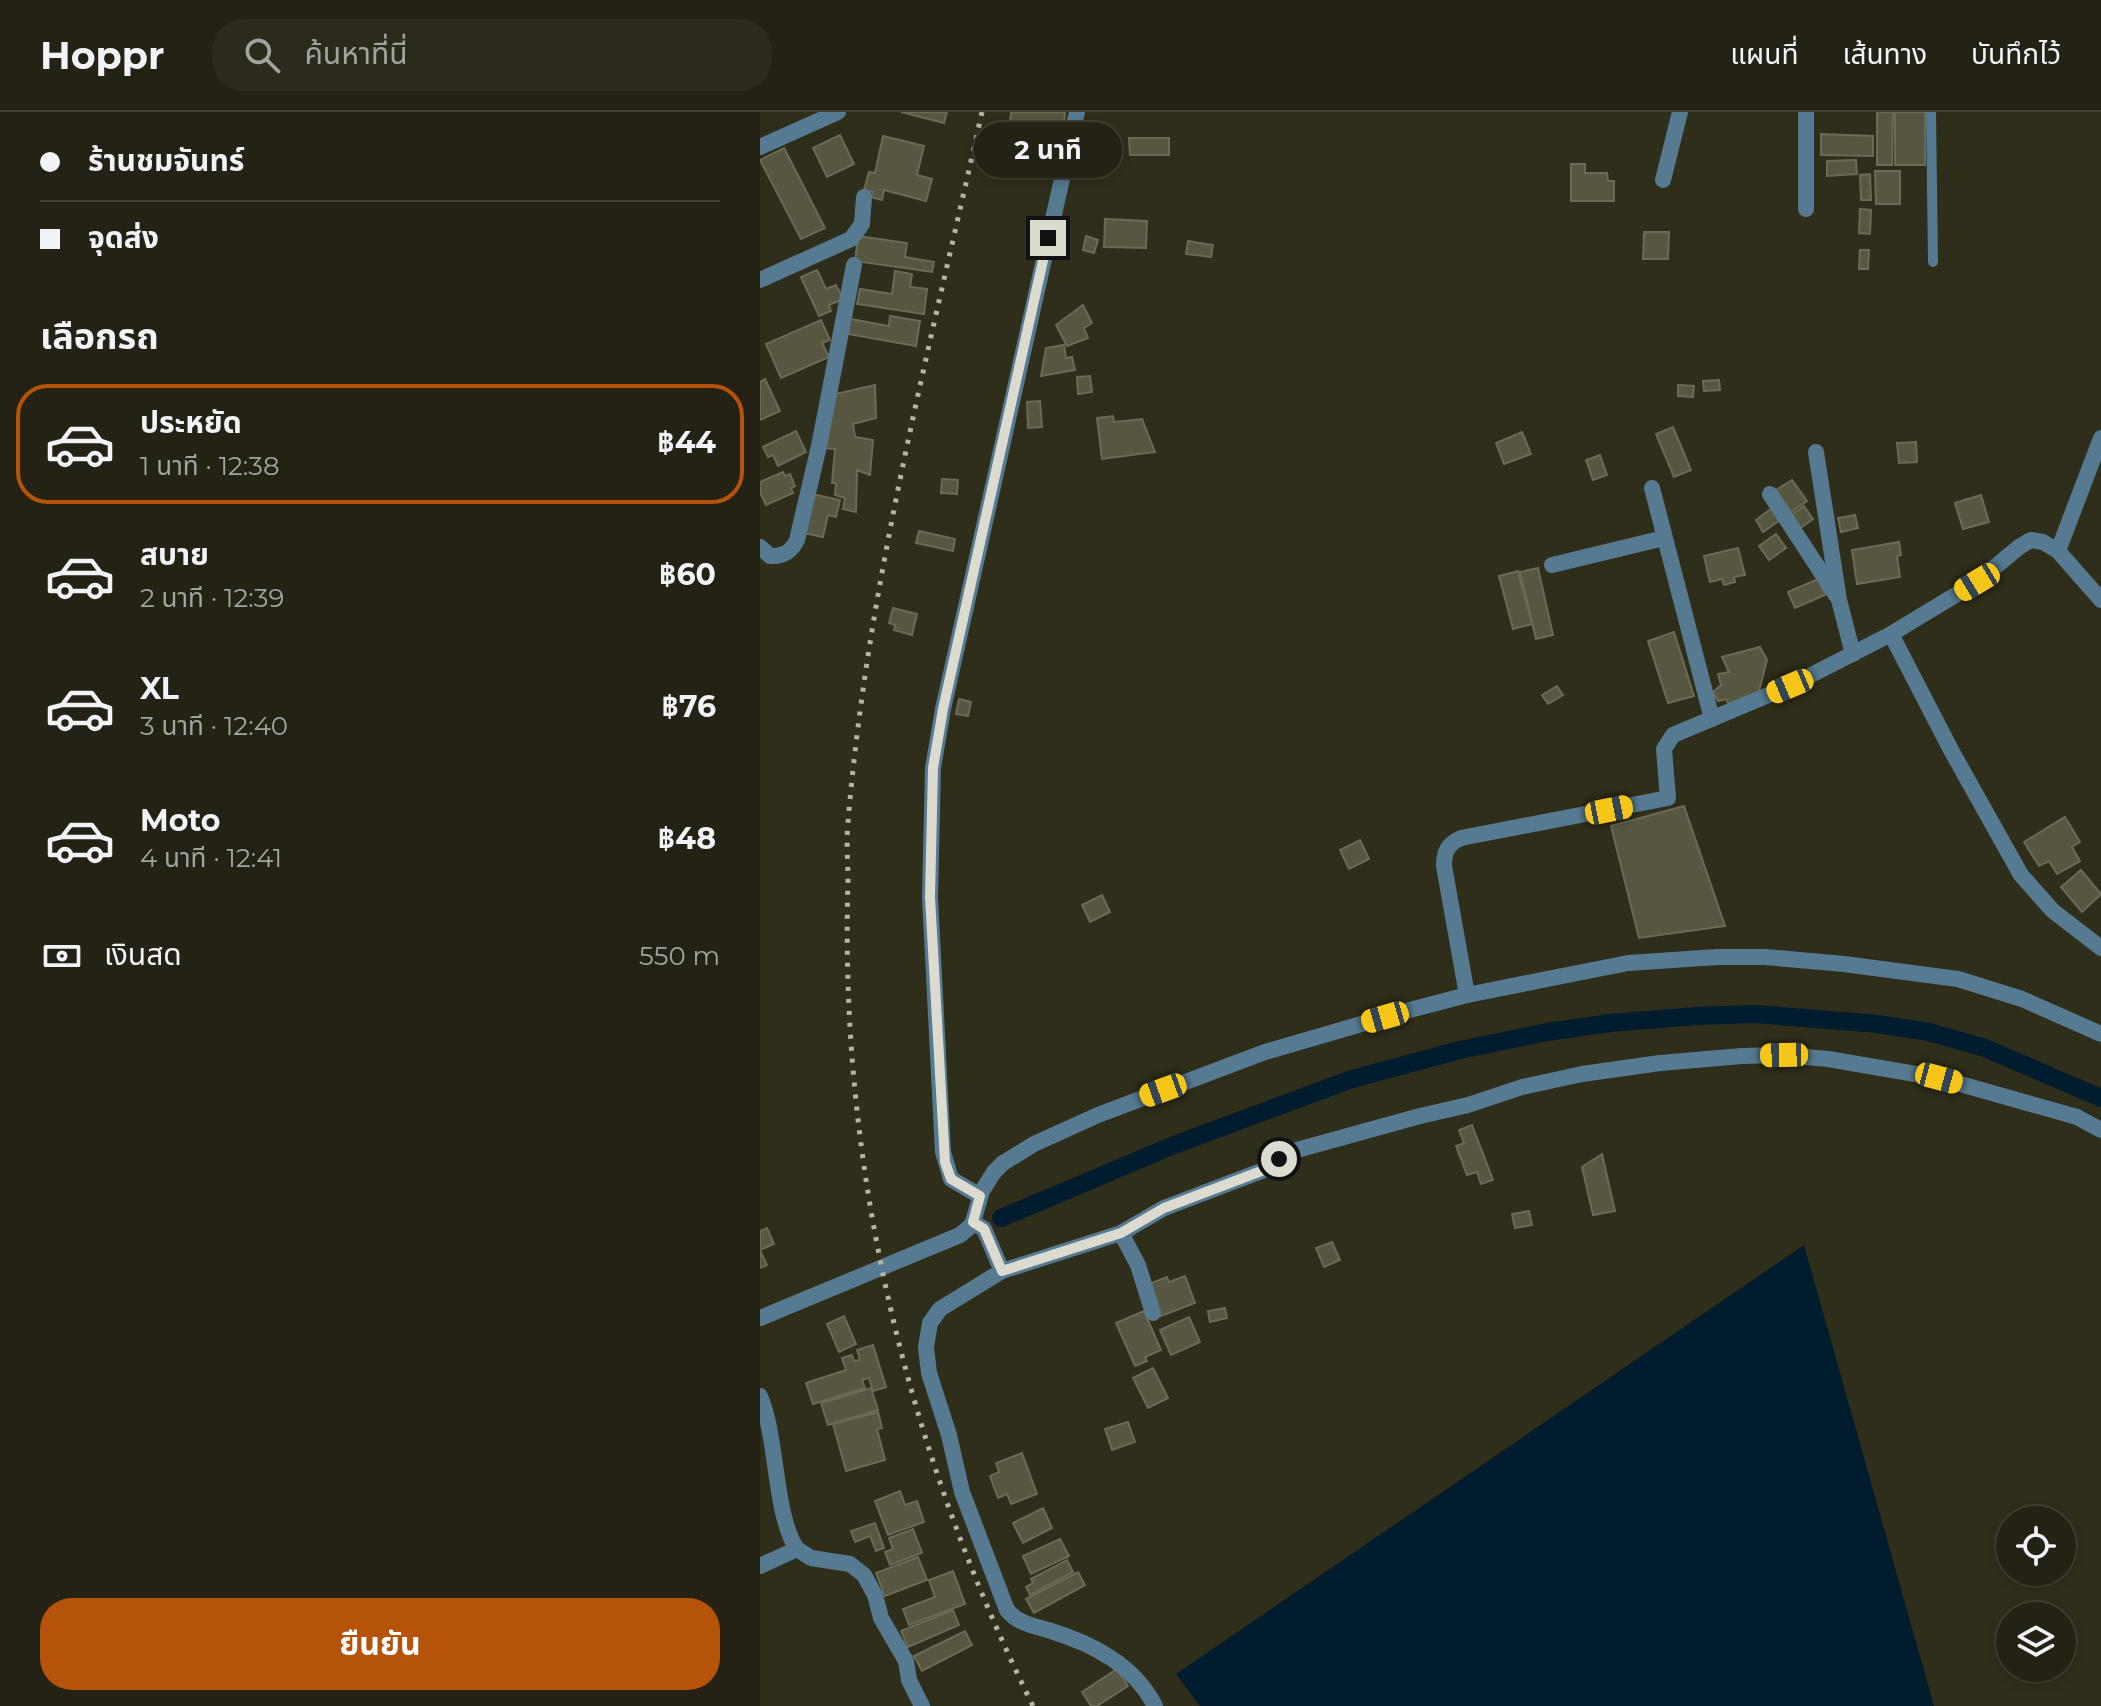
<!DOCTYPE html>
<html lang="th">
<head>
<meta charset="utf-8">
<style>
	:root { --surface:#232214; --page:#2b2a1d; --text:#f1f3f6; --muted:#a3a4a0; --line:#403f34; --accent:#b45309 }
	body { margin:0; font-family:Montserrat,"Noto Sans Thai",sans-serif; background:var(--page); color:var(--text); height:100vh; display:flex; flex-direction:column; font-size:30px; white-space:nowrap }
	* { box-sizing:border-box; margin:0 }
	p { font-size:26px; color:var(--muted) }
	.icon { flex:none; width:44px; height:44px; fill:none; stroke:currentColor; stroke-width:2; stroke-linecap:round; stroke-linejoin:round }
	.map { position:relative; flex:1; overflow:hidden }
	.drawer { display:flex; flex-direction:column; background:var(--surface); width:760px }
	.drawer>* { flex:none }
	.hud { display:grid; align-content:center; height:176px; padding:0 40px; background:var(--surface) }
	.buttons { position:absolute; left:1236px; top:1394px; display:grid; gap:16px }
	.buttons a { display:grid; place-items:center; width:80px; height:80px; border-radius:50%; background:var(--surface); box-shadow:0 4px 12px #0003,0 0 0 2px var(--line); font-size:40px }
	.end { position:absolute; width:36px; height:36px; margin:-18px; border:10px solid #dbdbcf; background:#111; box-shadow:0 0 0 4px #111 }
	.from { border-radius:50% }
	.bubble { position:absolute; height:56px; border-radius:28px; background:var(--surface); box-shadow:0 4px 12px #0003,0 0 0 2px var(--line); font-size:26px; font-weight:700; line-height:56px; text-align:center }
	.car { position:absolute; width:24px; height:48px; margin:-24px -12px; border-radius:10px; box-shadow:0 0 6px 2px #0007; background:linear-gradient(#f5c518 24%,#345 0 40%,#f5c518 0 76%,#345 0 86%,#f5c518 0) }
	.hud b { display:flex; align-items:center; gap:28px; height:76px; font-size:30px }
	.hud b+b { border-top:2px solid var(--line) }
	.hud i { width:20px; height:20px; background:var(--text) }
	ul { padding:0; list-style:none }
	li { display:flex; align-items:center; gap:24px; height:120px; margin:0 16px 12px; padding:0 24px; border:4px solid transparent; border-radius:32px }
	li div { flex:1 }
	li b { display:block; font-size:30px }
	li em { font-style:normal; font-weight:700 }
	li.selected { border-color:var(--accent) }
	li>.icon { width:72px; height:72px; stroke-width:1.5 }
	h2 { padding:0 40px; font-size:36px; line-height:96px }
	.pay { display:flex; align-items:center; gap:20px; height:88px; padding:0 40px; font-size:30px }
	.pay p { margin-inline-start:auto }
	.cta { display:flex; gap:16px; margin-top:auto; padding:16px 40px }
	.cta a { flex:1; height:92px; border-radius:32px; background:var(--accent); color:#fff; font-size:32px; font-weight:700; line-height:92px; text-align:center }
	header { display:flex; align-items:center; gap:48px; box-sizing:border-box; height:112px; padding:0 40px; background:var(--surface); border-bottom:2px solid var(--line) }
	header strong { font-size:38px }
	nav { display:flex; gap:44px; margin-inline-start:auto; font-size:28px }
	.search { width:560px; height:72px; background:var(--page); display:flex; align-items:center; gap:20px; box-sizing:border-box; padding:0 28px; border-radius:32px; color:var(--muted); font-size:30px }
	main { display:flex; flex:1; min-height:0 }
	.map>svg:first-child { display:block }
</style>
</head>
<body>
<header>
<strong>Hoppr</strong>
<div class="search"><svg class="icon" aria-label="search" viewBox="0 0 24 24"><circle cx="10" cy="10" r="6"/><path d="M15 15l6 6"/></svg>ค้นหาที่นี่</div>
<nav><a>แผนที่</a><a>เส้นทาง</a><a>บันทึกไว้</a></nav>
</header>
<main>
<section class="drawer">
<div class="hud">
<b><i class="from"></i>ร้านชมจันทร์</b>
<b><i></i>จุดส่ง</b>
</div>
<h2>เลือกรถ</h2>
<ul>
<li class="selected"><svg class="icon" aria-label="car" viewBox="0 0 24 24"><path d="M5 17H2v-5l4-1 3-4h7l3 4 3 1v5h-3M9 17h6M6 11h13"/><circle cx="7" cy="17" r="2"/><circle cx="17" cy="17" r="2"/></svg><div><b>ประหยัด</b><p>1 นาที · 12:38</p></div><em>฿44</em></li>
<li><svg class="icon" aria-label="car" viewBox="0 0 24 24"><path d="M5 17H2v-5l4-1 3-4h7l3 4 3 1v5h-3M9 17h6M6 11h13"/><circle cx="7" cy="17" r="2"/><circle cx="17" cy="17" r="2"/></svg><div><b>สบาย</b><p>2 นาที · 12:39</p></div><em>฿60</em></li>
<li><svg class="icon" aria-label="car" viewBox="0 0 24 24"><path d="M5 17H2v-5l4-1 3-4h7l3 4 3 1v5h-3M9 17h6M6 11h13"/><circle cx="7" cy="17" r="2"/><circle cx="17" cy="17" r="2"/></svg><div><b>XL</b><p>3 นาที · 12:40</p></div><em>฿76</em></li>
<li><svg class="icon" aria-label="car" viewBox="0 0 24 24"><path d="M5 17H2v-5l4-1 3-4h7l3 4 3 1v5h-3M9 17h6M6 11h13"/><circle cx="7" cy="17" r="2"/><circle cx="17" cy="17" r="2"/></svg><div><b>Moto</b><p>4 นาที · 12:41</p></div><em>฿48</em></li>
</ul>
<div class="pay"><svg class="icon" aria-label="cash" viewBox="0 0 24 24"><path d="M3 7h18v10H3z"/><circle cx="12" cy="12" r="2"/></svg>เงินสด<p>550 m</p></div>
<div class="cta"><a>ยืนยัน</a></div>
</section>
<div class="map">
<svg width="1341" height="1594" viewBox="0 0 1341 1594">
	<rect width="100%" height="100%" fill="#2f2e1a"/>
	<path fill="#001c2e" d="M1044 1133 1174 1594H440L416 1562Z"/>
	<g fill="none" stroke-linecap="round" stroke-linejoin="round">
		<path stroke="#001c2e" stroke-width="18" d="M241 1106 414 1033 592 967 700 938 787 920 850 911 936 904 995 902 1118 912 1169 920 1225 936 1341 986"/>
	</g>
	<g fill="#575641" stroke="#6b6a54" stroke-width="2">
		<path d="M141 0H187L184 11Z"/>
		<path d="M251 0H305L303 25 249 19Z"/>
		<path d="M1117 0H1133L1132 53H1117Z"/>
		<rect x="1135" y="0" width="30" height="53"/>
		<path d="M1061 22 1113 24V44L1061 43Z"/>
		<path d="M80 23 94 52 67 65 53 36Z"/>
		<path d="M123 24 164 34 157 63 172 67 166 89 124 78 122 88 111 85 113 80 104 78 109 60 115 61Z"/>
		<path d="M369 26H409V43H370Z"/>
		<path d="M24 36 65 116 41 127 0 48Z"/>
		<path d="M1096 48 1097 62 1067 64V49Z"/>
		<path d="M811 52H825V61H847L848 69H854V89H811Z"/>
		<path d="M1115 59H1140V92H1116Z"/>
		<path d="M1110 62 1111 88H1101L1100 63Z"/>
		<path d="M1100 97 1111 98 1110 122 1099 121Z"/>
		<path d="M345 107 387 109 386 136 344 135Z"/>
		<path d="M884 120H909L908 147H883Z"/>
		<path d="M98 124 147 131 145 145 174 150 172 160 95 149Z"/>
		<path d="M326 124 338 128 334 141 323 138Z"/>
		<path d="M428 129 453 133 451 145 426 142Z"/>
		<path d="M1100 138H1109L1108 157H1099Z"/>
		<path d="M57 158 66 177 76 173 83 187 69 193 71 199 59 204 41 165Z"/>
		<path d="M135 159 152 162 150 175 167 177 164 202 97 192 100 177 132 182Z"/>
		<path d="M323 193 332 211 324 216 328 226 307 234 296 213Z"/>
		<path d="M130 204 160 209 156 234 88 222 90 207 129 214Z"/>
		<path d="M61 208 70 228 62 231 69 245 21 266 6 232Z"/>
		<path d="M304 233 306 246 312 245 315 258 281 264 286 236Z"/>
		<path d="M330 264 332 280 318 282 317 265Z"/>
		<path d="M5 267 20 299 0 308V270Z"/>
		<path d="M959 268 960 278 944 279 943 269Z"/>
		<path d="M115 273 116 306 93 312 95 325 113 328 110 363 97 358 96 400 83 397 85 386 75 383 76 371H72L75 337 62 336 71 283Z"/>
		<path d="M918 273 934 274 933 285 918 284Z"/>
		<path d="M280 289 282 315 268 316 267 290Z"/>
		<path d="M353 304 354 310 382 307 395 340 342 347 337 306Z"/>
		<path d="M913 315 931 358 914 365 896 322Z"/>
		<path d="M36 319 46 340 18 354 13 343 8 345 3 335Z"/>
		<path d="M762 320 771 342 744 352 736 331Z"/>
		<path d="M1156 330 1157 350 1139 351 1137 331Z"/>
		<path d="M840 343 847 363 833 368 826 348Z"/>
		<path d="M23 360 25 364 30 362 35 374 31 376 33 381 6 393 0 380V370Z"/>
		<path d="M182 367 198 368 197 382 181 381Z"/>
		<path d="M1032 368 1047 389 1031 400 1016 378Z"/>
		<path d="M52 382 80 388 76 405 68 403 63 425 43 421Z"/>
		<path d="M1221 383 1229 410 1203 417 1195 391Z"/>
		<path d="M1044 394 1053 407 1039 417 1030 404Z"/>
		<path d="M1012 396 1020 408 1003 420 996 408Z"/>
		<path d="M1095 403 1098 416 1081 420 1078 406Z"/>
		<path d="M159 419 195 427 193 439 156 431Z"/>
		<path d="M1016 422 1026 436 1009 448 999 434Z"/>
		<path d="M1139 430 1141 443 1137 444 1140 465 1097 472 1092 438Z"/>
		<path d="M978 436 985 463 974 465 975 470 964 473 962 467 950 470 944 444Z"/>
		<path d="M778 456 793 523 776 527 760 460Z"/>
		<path d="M758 459 772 512 753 517 739 464Z"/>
		<path d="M1058 467 1065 483 1035 496 1028 480Z"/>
		<path d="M133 496 157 502 152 523 134 518 135 513 129 511Z"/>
		<path d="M914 520 934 584 908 591 888 529Z"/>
		<path d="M1000 535 1007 548 998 583 970 595 966 587 958 589 953 580 961 573 958 562 969 560 962 545Z"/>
		<path d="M797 574 803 583 788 592 782 583Z"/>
		<path d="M199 587 211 590 208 604 196 602Z"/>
		<path d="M924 694 965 814 879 826 851 714Z"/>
		<path d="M1305 705 1320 730 1312 735 1320 749 1297 762 1289 749 1279 754 1264 730Z"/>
		<path d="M600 728 609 747 589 757 580 738Z"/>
		<path d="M1321 758 1341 782 1322 800 1301 775Z"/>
		<path d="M342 783 350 800 330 810 322 793Z"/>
		<path d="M712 1013 733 1068 721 1072 717 1060 707 1063 696 1034 704 1031 699 1018Z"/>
		<path d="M842 1042 855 1099 833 1103 822 1055Z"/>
		<path d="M769 1099 772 1113 755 1116 752 1102Z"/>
		<path d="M7 1116 14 1132 0 1138 7 1153 0 1156V1119Z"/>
		<path d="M572 1130 580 1148 564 1155 556 1136Z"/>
		<path d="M425 1164 435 1191 401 1204 389 1172 407 1165 409 1170Z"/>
		<path d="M465 1196 467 1206 450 1210 448 1199Z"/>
		<path d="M384 1199 401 1238 385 1245 387 1249 375 1254 356 1211Z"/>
		<path d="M84 1204 96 1232 79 1240 67 1212Z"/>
		<path d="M429 1205 440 1230 411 1243 400 1218Z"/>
		<path d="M113 1233 126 1275 113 1279 109 1266 102 1268 105 1276 53 1292 46 1271 86 1258 82 1246 92 1243 94 1249 100 1248 97 1238Z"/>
		<path d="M393 1256 408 1286 388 1296 373 1266Z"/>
		<path d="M111 1276 118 1298 68 1313 61 1291Z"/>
		<path d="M118 1300 122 1316 117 1317 125 1348 86 1359 73 1312Z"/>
		<path d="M368 1310 375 1330 352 1338 345 1317Z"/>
		<path d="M262 1341 277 1382 251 1392 247 1382 238 1386 230 1364 239 1360 236 1351Z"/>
		<path d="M140 1379 145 1393 157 1389 164 1410 128 1423 115 1389Z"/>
		<path d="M283 1396 292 1416 263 1431 253 1411Z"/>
		<path d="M115 1411 124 1436 116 1439 110 1424 95 1430 91 1419Z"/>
		<path d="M153 1417 162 1441 130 1453 125 1440 133 1437 129 1426Z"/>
		<path d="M300 1427 309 1444 271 1462 263 1444Z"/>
		<path d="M158 1445 167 1468 125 1484 116 1461Z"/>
		<path d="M307 1448 313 1460 270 1483 266 1475 273 1471 271 1467Z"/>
		<path d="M193 1459 205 1492 149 1513 143 1497 175 1485 169 1468Z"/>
		<path d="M318 1460 325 1473 274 1501 266 1487Z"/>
		<path d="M193 1498 199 1513 148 1535 141 1519Z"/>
		<path d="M205 1519 212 1533 162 1559 154 1544Z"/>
		<path d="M357 1557 368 1574 337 1594H331L322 1580Z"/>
	</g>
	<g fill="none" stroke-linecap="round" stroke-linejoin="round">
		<path stroke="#567a92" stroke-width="10" d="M1171 0 1173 150"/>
		<g stroke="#567a92" stroke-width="16">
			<path d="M1046 0V97"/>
			<path d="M0 35 78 0"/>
			<path d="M903 68 920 0"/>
			<path d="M0 168 91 127 102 112 104 85"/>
			<path d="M1056 340 1079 488 1093 542"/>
			<path d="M892 376 952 607"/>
			<path d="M1010 382 1076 483"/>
			<path d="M0 435 10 444C23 445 31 440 37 428L59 334 94 153"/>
			<path d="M1298 439 1341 326"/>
			<path d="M792 453 904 426"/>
			<path d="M1131 522 1191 638 1261 763 1293 799 1341 836"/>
			<path d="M707 883 684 754C684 739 688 732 701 726L908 686 904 637 913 623 1030 574 1131 522 1217 470 1259 435 1271 428 1283 430 1298 439 1341 488"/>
			<path d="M220 1084 191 1067 183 1040 170 785 173 656 183 597 317 0"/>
			<path d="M213 1110 224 1117 242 1159"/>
			<path d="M361 1121 378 1153 393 1201"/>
			<path d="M0 1206 200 1123 212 1113 222 1079 234 1060 243 1051 274 1032 338 1003 505 940 646 899 707 883 868 851 957 845H1005L1084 852 1175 864 1198 867 1262 887 1341 922"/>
			<path d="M0 1284C18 1327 14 1403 37 1437"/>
			<path d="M0 1454 37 1437 51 1446 90 1452 104 1463 115 1483 121 1506 146 1549 149 1568 162 1594"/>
			<path d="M395 1594C374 1553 333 1532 291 1519 275 1514 258 1512 247 1498L202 1380 189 1323 169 1261 166 1235 170 1211 180 1197 242 1159 361 1121 404 1096 504 1058 526 1041 660 1004 708 993 762 975 822 962 900 951 982 944 1024 943 1068 947 1179 966 1317 1005 1341 1018"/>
		</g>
		<path stroke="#b5b5a7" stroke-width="5" stroke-dasharray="4 8" stroke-linecap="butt" d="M222 0C170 235 108 470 88 710 86 730 88 749 88 768 79 1054 146 1337 273 1594"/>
	</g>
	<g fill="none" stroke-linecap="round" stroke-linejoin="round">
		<path stroke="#dbdbcf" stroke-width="10" d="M288 126 183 597 173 656 170 785 185 1050 191 1067 220 1084 213 1110 224 1117 242 1159 361 1121 404 1096 504 1058 519 1047"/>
	</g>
</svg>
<div class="buttons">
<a><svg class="icon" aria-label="locate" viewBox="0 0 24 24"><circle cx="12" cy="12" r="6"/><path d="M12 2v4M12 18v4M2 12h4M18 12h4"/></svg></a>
<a><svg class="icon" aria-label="layers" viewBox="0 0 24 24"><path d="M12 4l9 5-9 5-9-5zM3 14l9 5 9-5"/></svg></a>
</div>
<i class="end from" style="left:519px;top:1047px"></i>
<i class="end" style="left:288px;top:126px"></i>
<div class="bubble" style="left:214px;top:10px;width:148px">2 นาที</div>
<i class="car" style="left:1217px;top:470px;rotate:239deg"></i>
<i class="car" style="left:1030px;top:574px;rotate:247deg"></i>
<i class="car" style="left:849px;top:698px;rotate:79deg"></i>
<i class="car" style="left:625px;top:905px;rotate:254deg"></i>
<i class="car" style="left:1024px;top:943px;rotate:269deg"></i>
<i class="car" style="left:1179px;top:966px;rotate:105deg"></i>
<i class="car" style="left:403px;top:978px;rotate:250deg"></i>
</div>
</main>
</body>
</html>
